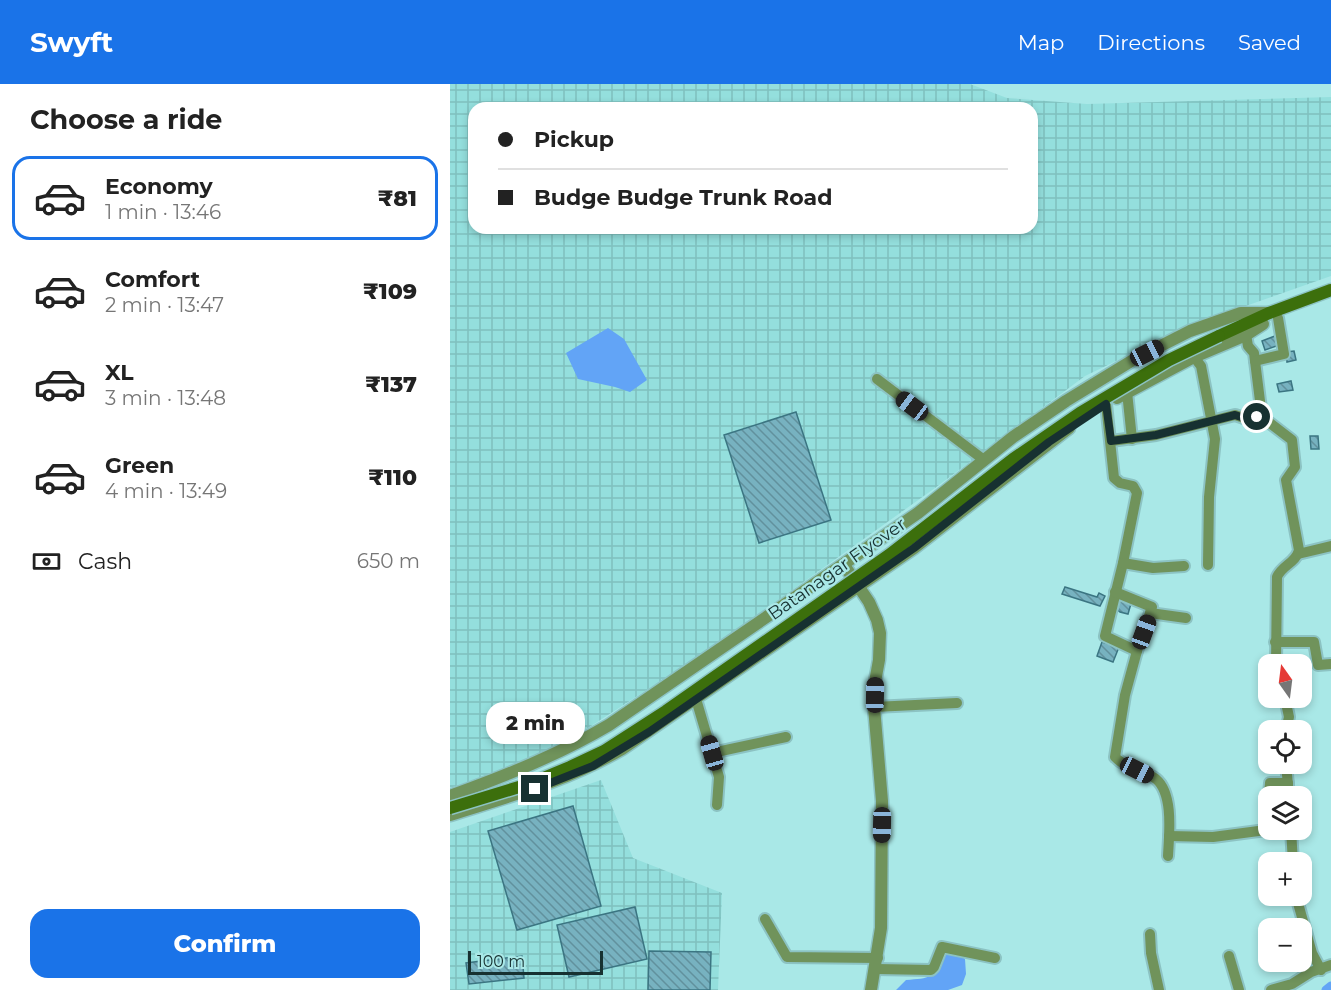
<!DOCTYPE html>
<html lang="en">
<head>
<meta charset="utf-8">
<style>
	:root { --surface:#fff; --page:#f6f6f6; --text:#222; --muted:#767676; --line:#e0e0e0; --accent:#1a73e8 }
	body { margin:0; font-family:Montserrat,sans-serif; background:var(--page); color:var(--text); height:100vh; display:flex; flex-direction:column; font-size:22px; white-space:nowrap }
	* { box-sizing:border-box; margin:0 }
	p { font-size:20px; color:var(--muted) }
	.icon { flex:none; width:33px; height:33px; fill:none; stroke:currentColor; stroke-width:2; stroke-linecap:round; stroke-linejoin:round }
	.map { position:relative; flex:1; overflow:hidden }
	.sheet { display:flex; flex-direction:column; background:var(--surface); width:450px }
	.sheet>* { flex:none }
	.banner { position:absolute; left:18px; top:18px; width:570px; height:132px; border-radius:18px; box-shadow:0 3px 9px #0003; display:grid; align-content:center; height:132px; padding:0 30px; background:var(--surface) }
	.needle { width:39px; rotate:346deg }
	.buttons { position:absolute; left:808px; top:570px; display:grid; gap:12px }
	.buttons a { display:grid; place-items:center; width:54px; height:54px; border-radius:12px; background:var(--surface); box-shadow:0 3px 9px #0003; font-size:30px }
	.scale { position:absolute; left:18px; bottom:15px; width:135px; box-sizing:border-box; padding-left:6px; border:3px solid #173131; border-top:0; font-size:16px; line-height:21px; white-space:nowrap; color:#173131; -webkit-text-stroke:4px #a9e8e7; paint-order:stroke }
	.end { position:absolute; width:27px; height:27px; margin:-14px; border:8px solid #173131; background:#fff; box-shadow:0 0 0 3px #fff }
	.from { border-radius:50% }
	.bubble { position:absolute; height:42px; border-radius:18px; background:var(--surface); box-shadow:0 3px 9px #0003; font-size:20px; font-weight:800; line-height:42px; text-align:center }
	.car { position:absolute; width:18px; height:36px; margin:-18px -9px; border-radius:8px; box-shadow:0 0 4px 2px #0007; background:linear-gradient(#222 24%,#8ab4d8 0 40%,#222 0 76%,#8ab4d8 0 86%,#222 0) }
	.banner b { display:flex; align-items:center; gap:21px; height:57px; font-size:22px }
	.banner b+b { border-top:2px solid var(--line) }
	.banner i { width:15px; height:15px; background:var(--text) }
	ul { padding:0; list-style:none }
	li { display:flex; align-items:center; gap:18px; height:84px; margin:0 12px 9px; padding:0 18px; border:3px solid transparent; border-radius:18px }
	li div { flex:1 }
	li b { display:block; font-size:22px }
	li em { font-style:normal; font-weight:800 }
	li.current { border-color:var(--accent) }
	li>.icon { width:54px; height:54px; stroke-width:1.5 }
	h2 { padding:0 30px; font-size:27px; line-height:72px }
	.pay { display:flex; align-items:center; gap:15px; height:66px; padding:0 30px; font-size:22px }
	.pay p { margin-inline-start:auto }
	.button { display:flex; gap:12px; margin-top:auto; padding:12px 30px }
	.button a { flex:1; height:69px; border-radius:18px; background:var(--accent); color:#fff; font-size:24px; font-weight:800; line-height:69px; text-align:center }
	header { display:flex; align-items:center; gap:36px; box-sizing:border-box; height:84px; padding:0 30px; background:var(--accent); color:#fff }
	header strong { font-size:28px }
	nav { display:flex; gap:33px; margin-inline-start:auto; font-size:21px }
	main { display:flex; flex:1; min-height:0 }
	.map>svg:first-child { display:block }
</style>
</head>
<body>
<header>
<strong>Swyft</strong>
<nav><a>Map</a><a>Directions</a><a>Saved</a></nav>
</header>
<main>
<section class="sheet">
<h2>Choose a ride</h2>
<ul>
<li class="current"><svg class="icon" aria-label="car" viewBox="0 0 24 24"><path d="M5 17H2v-5l4-1 3-4h7l3 4 3 1v5h-3M9 17h6M6 11h13"/><circle cx="7" cy="17" r="2"/><circle cx="17" cy="17" r="2"/></svg><div><b>Economy</b><p>1 min · 13:46</p></div><em>₹81</em></li>
<li><svg class="icon" aria-label="car" viewBox="0 0 24 24"><path d="M5 17H2v-5l4-1 3-4h7l3 4 3 1v5h-3M9 17h6M6 11h13"/><circle cx="7" cy="17" r="2"/><circle cx="17" cy="17" r="2"/></svg><div><b>Comfort</b><p>2 min · 13:47</p></div><em>₹109</em></li>
<li><svg class="icon" aria-label="car" viewBox="0 0 24 24"><path d="M5 17H2v-5l4-1 3-4h7l3 4 3 1v5h-3M9 17h6M6 11h13"/><circle cx="7" cy="17" r="2"/><circle cx="17" cy="17" r="2"/></svg><div><b>XL</b><p>3 min · 13:48</p></div><em>₹137</em></li>
<li><svg class="icon" aria-label="car" viewBox="0 0 24 24"><path d="M5 17H2v-5l4-1 3-4h7l3 4 3 1v5h-3M9 17h6M6 11h13"/><circle cx="7" cy="17" r="2"/><circle cx="17" cy="17" r="2"/></svg><div><b>Green</b><p>4 min · 13:49</p></div><em>₹110</em></li>
</ul>
<div class="pay"><svg class="icon" aria-label="cash" viewBox="0 0 24 24"><path d="M3 7h18v10H3z"/><circle cx="12" cy="12" r="2"/></svg>Cash<p>650 m</p></div>
<div class="button"><a>Confirm</a></div>
</section>
<div class="map">
<svg width="881" height="906" viewBox="0 0 881 906">
	<defs>
		<pattern id="industrial-grid" width="8" height="8" patternUnits="userSpaceOnUse" patternTransform="scale(1.5)"><rect width="8" height="8" fill="#94dfdd"/><path d="M0 4h8M4 0v8" fill="none" stroke="#7fc0be"/></pattern>
		<pattern id="building-back-hatch" width="6" height="6" patternUnits="userSpaceOnUse" patternTransform="scale(1.5)"><rect width="6" height="6" fill="#77b2c0"/><path d="M-1 5l2 2M0 0l6 6M5-1l2 2" fill="none" stroke="#61919d"/></pattern>
	</defs>
	<rect width="100%" height="100%" fill="#a9e8e7"/>
	<g fill="url(#industrial-grid)" fill-rule="evenodd">
		<path d="M0 0H520L557 14 637 20 881 13V192L739 242 635 292 485 404 257 567 121 655 76 679 0 704ZM24 24H582V144H24Z"/>
		<path d="M151 696 183 774 272 809 268 906H0V748Z"/>
	</g>
	<g fill="#62a4f6">
		<path d="M158 244 174 255 197 296 180 308 165 303 128 295 116 269Z"/>
		<path d="M495 871H509L515 875 516 890 512 901 498 906H446L456 896C480 894 484 895 495 871Z"/>
	</g>
	<g fill="none" stroke-linecap="round" stroke-linejoin="round">
		<path stroke="#62a4f6" stroke-width="9" d="M876 906 881 902"/>
	</g>
	<g fill="url(#building-back-hatch)" stroke="#3b7582" stroke-width="1.5">
		<path d="M825 252 829 261 815 266 812 257Z"/>
		<path d="M844 267 846 276 837 278 836 268Z"/>
		<path d="M841 297 843 306 829 308 827 300Z"/>
		<path d="M346 328 381 436 309 459 274 351Z"/>
		<path d="M860 352H868L869 365H861Z"/>
		<path d="M615 503 647 513 649 509 655 512 650 522 612 510Z"/>
		<path d="M667 511 682 516 678 530 670 528 664 523Z"/>
		<path d="M652 558 669 563 663 578 647 572Z"/>
		<path d="M123 722 151 822 67 846 38 747Z"/>
		<path d="M185 823 197 875 119 893 107 841Z"/>
		<path d="M199 867 261 868 260 906H198Z"/>
		<path d="M72 872 74 894 19 900 16 879Z"/>
	</g>
	<g fill="none" stroke-linecap="round" stroke-linejoin="round">
		<defs>
			<g id="minor">
				<path d="M796 251 798 262 804 269 812 333"/>
				<path d="M744 273 751 282 765 355 759 413 758 481"/>
				<path d="M805 277 834 270 828 234"/>
				<path d="M427 295 534 376"/>
				<path d="M677 308 682 355"/>
				<path d="M656 320 664 394 670 399 683 402 687 409 673 479 655 552 687 567"/>
				<path d="M661 357 706 351 785 331 794 334 812 333 842 356 845 383 836 396 849 466C846 479 832 481 827 493L826 580"/>
				<path d="M848 470 881 462"/>
				<path d="M673 479 703 484 734 482"/>
				<path d="M665 508 702 523 687 567 675 611 665 673C675 684 694 686 706 695 724 710 719 751 718 772"/>
				<path d="M700 529 736 534"/>
				<path d="M825 558H864L868 581 881 580"/>
				<path d="M835 614 839 633 836 646"/>
				<path d="M246 615 269 693 267 721"/>
				<path d="M424 623 507 619"/>
				<path d="M262 669 336 653"/>
				<path d="M836 680 839 712"/>
				<path d="M841 746 843 778"/>
				<path d="M719 752 763 753 816 746 820 699H838"/>
				<path d="M846 812 862 869 871 886"/>
				<path d="M315 835 337 873 428 874"/>
				<path d="M700 850 701 869 709 906"/>
				<path d="M779 872 789 906"/>
				<path d="M426 885 481 886 484 883 492 863 545 874"/>
				<path d="M821 906 842 900 861 888 881 881"/>
			</g>
			<g id="tertiary">
				<path d="M667 314 744 273 796 251 813 240"/>
				<path d="M394 481 419 518 427 536 430 549 429 576 425 598 424 623 432 717 431 844 421 906"/>
				<path d="M0 712C55 692 108 671 159 641L468 429 563 353 616 317 683 276 740 247 791 229H819"/>
				<path d="M0 731C60 712 117 697 172 665L464 464 619 344"/>
			</g>
			<path id="secondary" d="M769 252 819 229 881 206"/>
		</defs>
		<use href="#minor" stroke="#8cc3c3" stroke-width="14"/>
		<use href="#tertiary" stroke="#8cc3c3" stroke-width="15"/>
		<use href="#secondary" stroke="#8cc3c3" stroke-width="15"/>
		<use href="#minor" stroke="#70935b" stroke-width="10"/>
		<use href="#tertiary" stroke="#70935b" stroke-width="12"/>
		<use href="#secondary" stroke="#3c6f0c" stroke-width="12"/>
		<defs>
			<path id="secondary-bridge" d="M0 724 79 700 120 683 154 667 216 627 439 471 563 375 630 329 719 276 769 252"/>
		</defs>
		<use href="#secondary-bridge" stroke="#8cc3c3" stroke-width="15" stroke-linecap="butt"/>
		<use href="#secondary-bridge" stroke="#3c6f0c" stroke-width="12"/>
	</g>
	<g fill="none" stroke-linecap="round" stroke-linejoin="round">
		<path stroke="#173131" stroke-width="8" d="M85 705 143 682 199 648 464 464 599 358 656 320 661 357 706 351 785 331 794 334 807 333"/>
	</g>
	<g text-anchor="middle" stroke-width="4.5" stroke-linejoin="round" paint-order="stroke">
		<g font-size="18" fill="#173131" stroke="#a9e8e7">
			<text transform="translate(387 485) rotate(-35)" y="6">Batanagar Flyover</text>
		</g>
	</g>
</svg>
<div class="buttons">
<a><svg class="needle" viewBox="-14 -14 28 28"><path d="M0-13l5 13h-10z" fill="#e53935"/><path d="M0 13l5-13h-10z" fill="#767676"/></svg></a>
<a><svg class="icon" aria-label="locate" viewBox="0 0 24 24"><circle cx="12" cy="12" r="6"/><path d="M12 2v4M12 18v4M2 12h4M18 12h4"/></svg></a>
<a><svg class="icon" aria-label="layers" viewBox="0 0 24 24"><path d="M12 4l9 5-9 5-9-5zM3 14l9 5 9-5"/></svg></a>
<a>+</a>
<a>−</a>
</div>
<div class="scale">100 m</div>
<i class="end from" style="left:807px;top:333px"></i>
<i class="end" style="left:85px;top:705px"></i>
<div class="bubble" style="left:36px;top:618px;width:99px">2 min</div>
<i class="car" style="left:697px;top:269px;rotate:63deg"></i>
<i class="car" style="left:462px;top:322px;rotate:307deg"></i>
<i class="car" style="left:694px;top:548px;rotate:20deg"></i>
<i class="car" style="left:425px;top:611px;rotate:1deg"></i>
<i class="car" style="left:262px;top:669px;rotate:344deg"></i>
<i class="car" style="left:687px;top:686px;rotate:117deg"></i>
<i class="car" style="left:432px;top:741px;rotate:181deg"></i>
<div class="banner">
<b><i class="from"></i>Pickup</b>
<b><i></i>Budge Budge Trunk Road</b>
</div>
</div>
</main>
</body>
</html>
